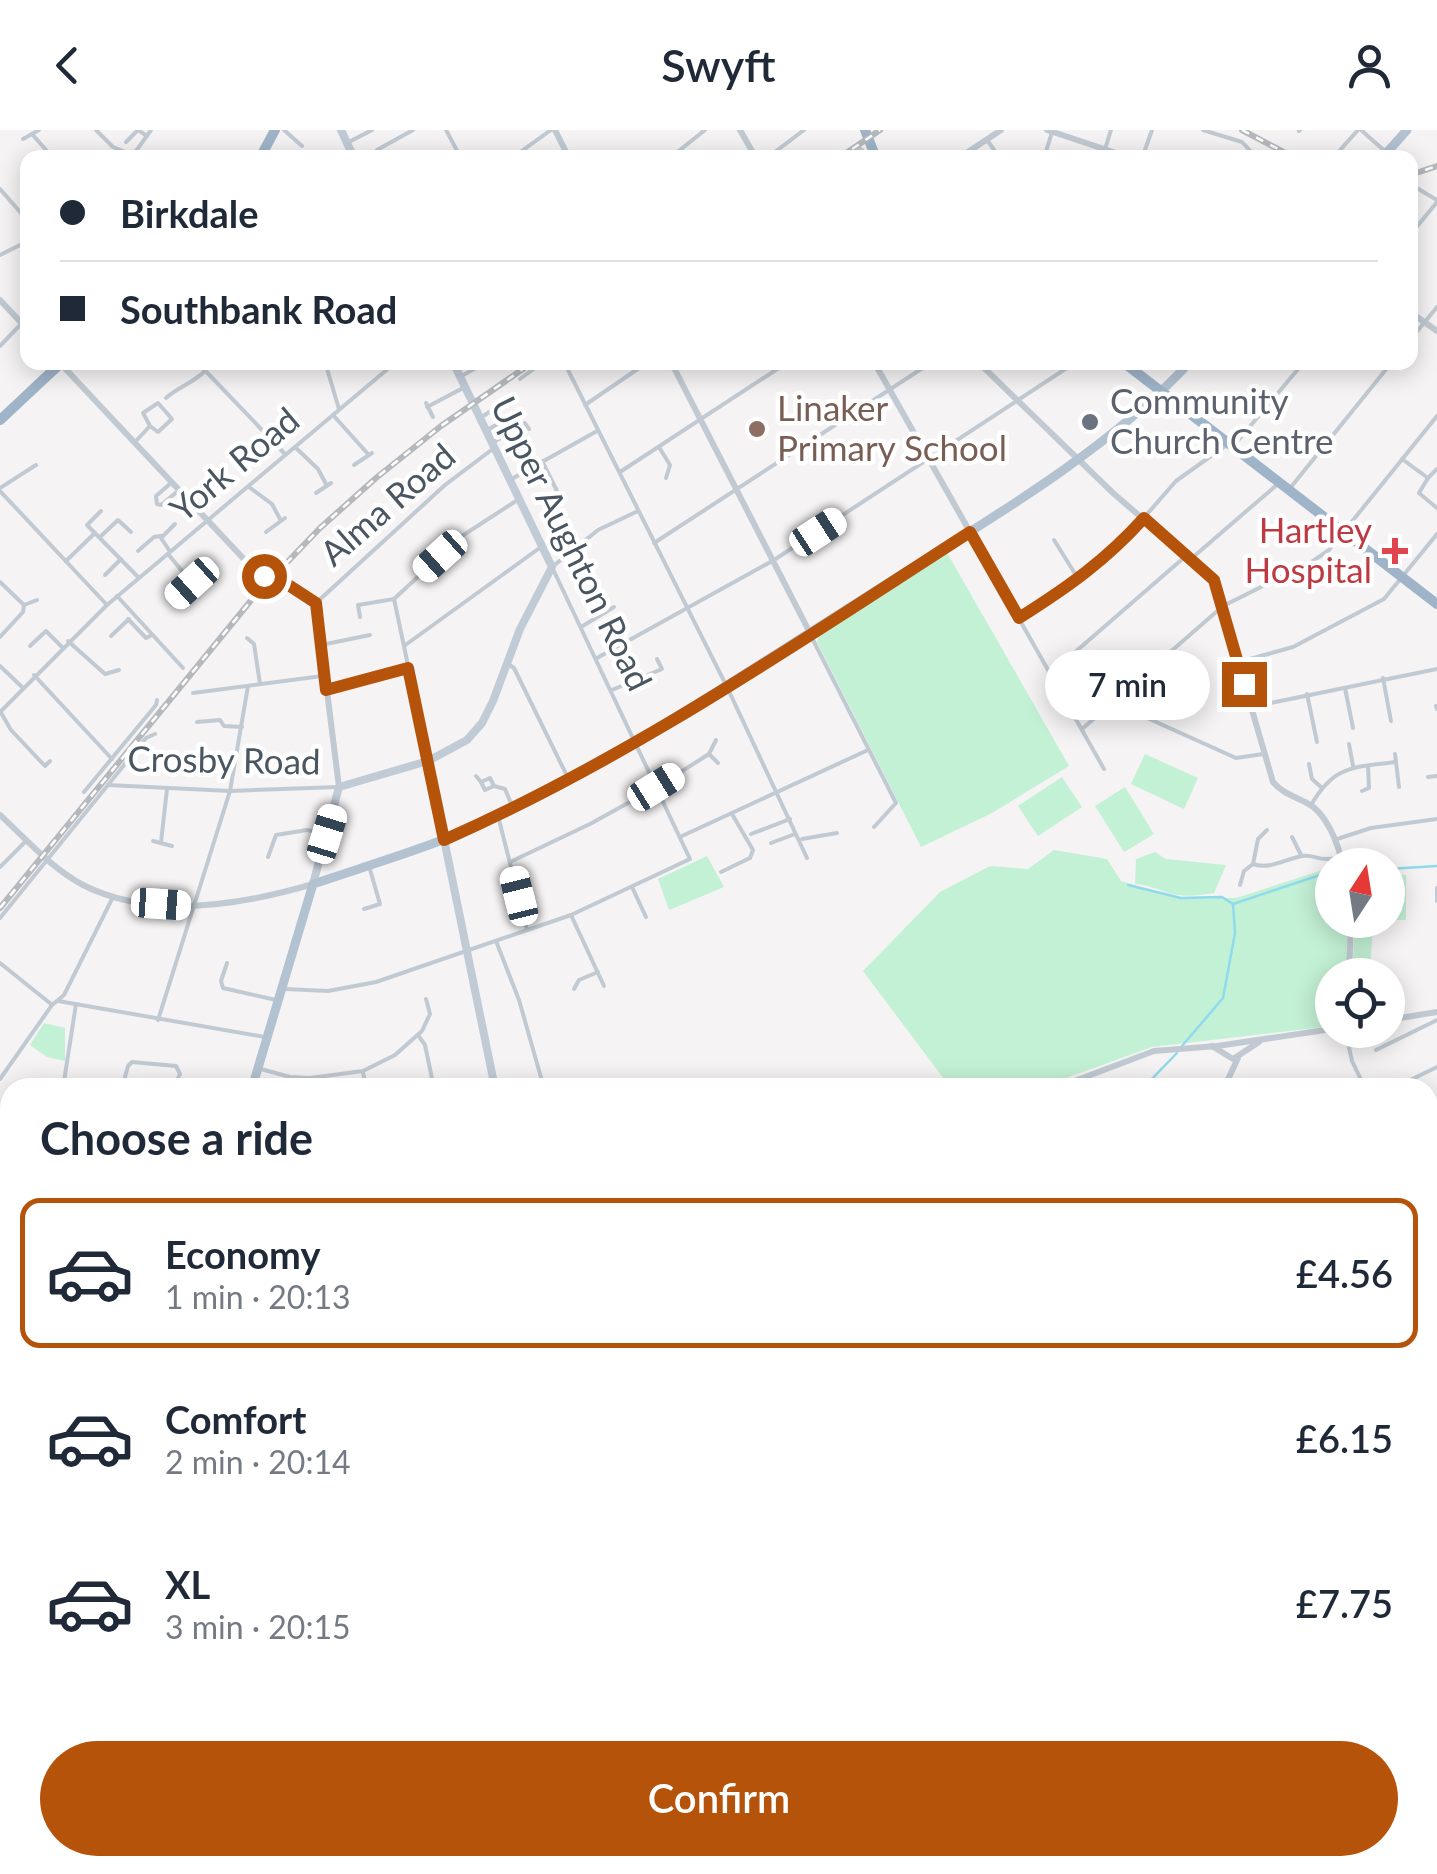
<!DOCTYPE html>
<html lang="en">
<head>
<meta charset="utf-8">
<style>
	:root { --surface:#fff; --page:#f2f2f3; --text:#1f2937; --muted:#747a83; --line:#e0e1e3; --accent:#b45309 }
	body { margin:0; font-family:Lato,sans-serif; background:var(--page); color:var(--text); height:100vh; display:flex; flex-direction:column; font-size:38px; white-space:nowrap }
	* { box-sizing:border-box; margin:0 }
	p { font-size:32px; color:var(--muted) }
	.icon { flex:none; width:55px; height:55px; fill:none; stroke:currentColor; stroke-width:2; stroke-linecap:round; stroke-linejoin:round }
	.map { position:relative; flex:1; overflow:hidden }
	.details { position:absolute; left:0px; top:948px; width:1438px; height:798px; display:flex; flex-direction:column; background:var(--surface); border-radius:30px 30px 0 0; box-shadow:0 5px 25px #0003 }
	.details>* { flex:none }
	.hud { position:absolute; left:20px; top:20px; width:1398px; height:220px; border-radius:20px; box-shadow:0 5px 25px #0003; display:grid; align-content:center; height:220px; padding:0 40px; background:var(--surface) }
	.needle { width:65px; rotate:12deg }
	.fabs { position:absolute; left:1315px; top:718px; display:grid; gap:20px }
	.fabs a { display:grid; place-items:center; width:90px; height:90px; border-radius:50%; background:var(--surface); box-shadow:0 5px 25px #0003; font-size:50px }
	.end { position:absolute; width:45px; height:45px; margin:-22px; border:12px solid #b45309; background:#fff; box-shadow:0 0 0 5px #fff }
	.from { border-radius:50% }
	.bubble { position:absolute; height:70px; border-radius:35px; background:var(--surface); box-shadow:0 5px 25px #0003; font-size:32px; font-weight:600; line-height:70px; text-align:center }
	.car { position:absolute; width:30px; height:60px; margin:-30px -15px; border-radius:12px; box-shadow:0 0 8px 2px #0007; background:linear-gradient(#fff 24%,#345 0 40%,#fff 0 76%,#345 0 86%,#fff 0) }
	.hud b { display:flex; align-items:center; gap:35px; height:95px; font-size:38px }
	.hud b+b { border-top:2px solid var(--line) }
	.hud i { width:25px; height:25px; background:var(--text) }
	ul { padding:0; list-style:none }
	li { display:flex; align-items:center; gap:30px; height:150px; margin:0 20px 15px; padding:0 20px; border:5px solid transparent; border-radius:20px }
	li div { flex:1 }
	li b { display:block; font-size:38px }
	li em { font-style:normal; font-weight:600 }
	li.selected { border-color:var(--accent) }
	li>.icon { width:90px; height:90px; stroke-width:1.5 }
	h2 { padding:0 40px; font-size:45px; line-height:120px }
	.action { display:flex; gap:20px; margin-top:auto; padding:20px 40px }
	.action a { flex:1; height:115px; border-radius:60px; background:var(--accent); color:#fff; font-size:40px; font-weight:600; line-height:115px; text-align:center }
	header { display:flex; justify-content:space-between; align-items:center; height:130px; padding:0 40px; background:var(--surface); font-size:45px; font-weight:600 }
	.map>svg:first-child { display:block }
</style>
</head>
<body>
<header><svg class="icon" aria-label="back" viewBox="0 0 24 24"><path d="M15 5l-7 7 7 7"/></svg>Swyft<svg class="icon" aria-label="person" viewBox="0 0 24 24"><circle cx="12" cy="8" r="4"/><path d="M4 21q1-7 8-7t8 7"/></svg></header>
<div class="map">
<svg width="1437" height="1744" viewBox="0 0 1437 1744">
	<rect width="100%" height="100%" fill="#f5f3f3"/>
	<g fill="#c3f1d5">
		<path d="M946 421 1069 636 992 683 921 717 817 512 820 501Z"/>
		<path d="M1145 624 1198 648 1184 679 1131 654Z"/>
		<path d="M1062 647 1082 677 1038 706 1018 676Z"/>
		<path d="M1125 657 1154 704 1124 722 1095 676Z"/>
		<path d="M1054 720 1107 729 1121 751 1181 768H1236L1332 737V790H1347V845H1332V896L1152 917 1041 957H950L863 841 940 762 990 736 1028 739Z"/>
		<path d="M1155 722 1166 729 1226 735 1214 763C1199 765 1184 768 1169 763 1156 759 1149 755 1135 754L1136 729Z"/>
		<path d="M707 726 724 757 669 780 658 749Z"/>
		<path d="M1388 745H1406V790H1373L1370 845H1352L1355 790H1388Z"/>
		<path d="M44 893 65 898V931L47 927 30 915Z"/>
	</g>
	<g fill="none" stroke-linecap="round" stroke-linejoin="round">
		<g stroke="#90daee" stroke-width="2.5">
			<path d="M1388 739 1437 736"/>
			<path d="M1128 755 1181 768 1222 767 1233 774 1332 741"/>
			<path d="M1182 916 1223 868 1235 803 1233 774"/>
			<path d="M1143 958 1177 923"/>
			<path d="M1428 1433 1437 1426"/>
			<path d="M1428 1645 1437 1636"/>
			<path d="M1428 1652 1437 1643"/>
			<path d="M492 1735 503 1744"/>
			<path d="M1017 1735 1026 1744"/>
			<path d="M1178 1735 1186 1744"/>
			<path d="M1308 1735 1314 1744"/>
			<path d="M107 1744 109 1741"/>
			<path d="M410 1744 418 1735"/>
			<path d="M848 1744 856 1735"/>
		</g>
		<g stroke="#c1cad2" stroke-width="4">
			<path d="M96 0 113 17 133 25"/>
			<path d="M284 0 302 16"/>
			<path d="M446 0 461 28"/>
			<path d="M1203 0 1242 12 1257 28"/>
			<path d="M1361 0 1387 23"/>
			<path d="M1299 1 1300 0"/>
			<path d="M32 4 53 28"/>
			<path d="M23 9 39 0"/>
			<path d="M987 10 1000 28"/>
			<path d="M126 12 138 0 147 6"/>
			<path d="M347 13 372 0"/>
			<path d="M1105 19 1111 0"/>
			<path d="M377 20 413 0"/>
			<path d="M131 28 151 0"/>
			<path d="M512 28 551 0"/>
			<path d="M670 28 705 0"/>
			<path d="M767 28 804 0"/>
			<path d="M848 28 861 19 868 28"/>
			<path d="M1044 28 1052 2"/>
			<path d="M1142 28 1152 0"/>
			<path d="M1333 28 1358 0"/>
			<path d="M1410 54 1437 70"/>
			<path d="M0 59 28 91"/>
			<path d="M1410 105 1437 72"/>
			<path d="M0 125 28 111"/>
			<path d="M1410 210 1437 177"/>
			<path d="M0 216 21 194"/>
			<path d="M197 232 285 324"/>
			<path d="M325 232 339 279"/>
			<path d="M564 232 727 557 807 728"/>
			<path d="M460 247 486 232"/>
			<path d="M520 249 543 232"/>
			<path d="M166 268C179 256 192 254 205 241"/>
			<path d="M426 273 433 287"/>
			<path d="M585 275 648 232"/>
			<path d="M427 277 463 258"/>
			<path d="M333 285 368 324"/>
			<path d="M480 288 513 267"/>
			<path d="M486 301 519 281"/>
			<path d="M134 313 150 296 143 283 158 273 172 289 158 302 150 296"/>
			<path d="M492 313 525 293 529 299"/>
			<path d="M1236 313 1304 232"/>
			<path d="M295 317 318 339 326 354"/>
			<path d="M659 317 670 335 666 348"/>
			<path d="M498 325 516 315 521 323"/>
			<path d="M1402 329 1428 348 1419 363 1437 378"/>
			<path d="M542 331 558 363 554 366 577 415"/>
			<path d="M354 335 372 323"/>
			<path d="M620 342 788 232"/>
			<path d="M1428 348 1437 339"/>
			<path d="M510 350 597 301"/>
			<path d="M171 353 156 366 157 374 161 375 178 361"/>
			<path d="M249 357 272 374 280 389"/>
			<path d="M1291 357 1392 232"/>
			<path d="M0 358 36 335"/>
			<path d="M0 361 107 475"/>
			<path d="M316 363 331 353"/>
			<path d="M101 381 87 395 139 448"/>
			<path d="M266 402 285 388"/>
			<path d="M970 402 1104 639"/>
			<path d="M100 407 118 390 131 402"/>
			<path d="M1054 410 1079 450"/>
			<path d="M654 413 932 232"/>
			<path d="M169 420 161 408 175 394"/>
			<path d="M138 421 154 407 161 406"/>
			<path d="M168 424 192 453"/>
			<path d="M1192 428 1279 353"/>
			<path d="M66 431 95 403"/>
			<path d="M105 445 121 429"/>
			<path d="M0 452 24 475 23 482 0 507"/>
			<path d="M117 466 183 538"/>
			<path d="M175 469 208 437"/>
			<path d="M394 469 428 630"/>
			<path d="M394 469 462 406 519 369"/>
			<path d="M316 473 445 355 494 318"/>
			<path d="M24 475 37 470"/>
			<path d="M360 487 358 475 394 469"/>
			<path d="M1019 488 1079 450 1114 422 1176 351 1228 314"/>
			<path d="M128 489 146 508 152 505"/>
			<path d="M581 497 614 477"/>
			<path d="M810 504 896 673 874 697"/>
			<path d="M111 506 129 489"/>
			<path d="M247 508 254 514 260 554"/>
			<path d="M68 511 105 544 119 540"/>
			<path d="M321 515 370 505"/>
			<path d="M30 516 46 501 62 517"/>
			<path d="M404 516 541 417"/>
			<path d="M597 528 774 430 1076 232"/>
			<path d="M1239 532 1293 517 1384 469 1437 404"/>
			<path d="M508 534 514 538 568 648"/>
			<path d="M0 536 22 557"/>
			<path d="M1051 543 1187 425"/>
			<path d="M34 545 112 629"/>
			<path d="M1383 548 1391 591"/>
			<path d="M1345 558 1353 598"/>
			<path d="M326 560 408 539"/>
			<path d="M612 560 662 539 657 529"/>
			<path d="M193 563 322 546"/>
			<path d="M1307 564 1317 612"/>
			<path d="M1436 576 1437 579"/>
			<path d="M1251 577 1437 539"/>
			<path d="M0 581 11 600 45 636 50 631"/>
			<path d="M0 582 107 475 396 232"/>
			<path d="M1145 587 1236 628 1263 624"/>
			<path d="M197 592 220 590 224 596 242 597"/>
			<path d="M1082 599 1223 476 1313 431 1329 420 1437 286"/>
			<path d="M1349 614 1353 636"/>
			<path d="M709 624 718 633"/>
			<path d="M1395 624 1399 657"/>
			<path d="M1309 634 1312 649 1321 657"/>
			<path d="M476 646 481 652 490 648 494 656 505 659 513 678"/>
			<path d="M1428 647 1437 646"/>
			<path d="M481 652 485 660 494 656"/>
			<path d="M108 655 230 661 338 657"/>
			<path d="M1362 661 1369 658 1368 636"/>
			<path d="M84 662 156 575 157 570"/>
			<path d="M1311 675C1335 634 1353 638 1395 632"/>
			<path d="M498 686 527 800"/>
			<path d="M751 704 790 689"/>
			<path d="M682 706 868 620"/>
			<path d="M1292 707 1301 725"/>
			<path d="M802 709 837 703"/>
			<path d="M1334 710 1371 698 1437 689"/>
			<path d="M153 711 172 716"/>
			<path d="M161 712 167 659"/>
			<path d="M771 713 795 704"/>
			<path d="M268 727 276 705 307 700 327 704"/>
			<path d="M510 732 590 694 657 657 709 624 716 610"/>
			<path d="M1253 734 1258 709 1267 700"/>
			<path d="M0 737 27 710"/>
			<path d="M721 742 750 728 753 720 732 684"/>
			<path d="M1240 755 1244 741 1253 734C1270 740 1285 729 1302 726 1317 724 1318 733 1341 727"/>
			<path d="M632 757 646 787"/>
			<path d="M1437 758V771"/>
			<path d="M364 779 380 774 369 736"/>
			<path d="M571 785 604 856"/>
			<path d="M0 788 146 608 155 604"/>
			<path d="M496 811 519 870 544 958"/>
			<path d="M0 833 51 874"/>
			<path d="M227 833 221 851 223 858 276 870"/>
			<path d="M285 859 328 861 376 852 571 785 690 729 552 437 598 400 638 381"/>
			<path d="M574 859 579 850 598 842"/>
			<path d="M58 871 265 907"/>
			<path d="M158 890 230 661 248 556"/>
			<path d="M1346 904 1352 931 1365 958"/>
			<path d="M418 905 425 915 434 958"/>
			<path d="M1376 920 1437 890"/>
			<path d="M261 939 290 947 310 948 363 941 395 925 422 901 430 884 426 869"/>
			<path d="M363 943 367 958"/>
			<path d="M0 949 52 875 64 865 113 767"/>
			<path d="M63 958 76 874"/>
			<path d="M122 958 128 936 132 932 176 936 180 944 174 958"/>
			<path d="M1394 958 1437 937"/>
			<path d="M1428 989 1437 984"/>
			<path d="M1428 1034 1437 1033"/>
			<path d="M1433 1069H1437"/>
			<path d="M0 1072 10 1081"/>
			<path d="M1428 1108 1437 1107"/>
			<path d="M0 1167 10 1149"/>
			<path d="M1428 1186 1437 1196"/>
			<path d="M0 1190 10 1191"/>
			<path d="M1428 1220 1437 1210"/>
			<path d="M1428 1228 1437 1238"/>
			<path d="M0 1248H10"/>
			<path d="M0 1282 4 1299 2 1308"/>
			<path d="M1428 1286 1437 1298"/>
			<path d="M1428 1300 1437 1292"/>
			<path d="M1428 1340 1437 1332"/>
			<path d="M0 1393 10 1396"/>
			<path d="M0 1415 10 1418"/>
			<path d="M0 1581 6 1585"/>
			<path d="M0 1667 3 1662"/>
			<path d="M0 1712 10 1719"/>
			<path d="M37 1735 52 1744"/>
			<path d="M0 1738 10 1722"/>
		</g>
		<g stroke="#c1cad2" stroke-width="6">
			<path d="M555 0 569 28"/>
			<path d="M740 0 756 28"/>
			<path d="M1047 0 1131 28"/>
			<path d="M959 28 1001 0"/>
			<path d="M0 170 28 200"/>
			<path d="M1410 182 1437 201"/>
			<path d="M59 232 256 442 290 456 316 473 339 657"/>
			<path d="M671 232 810 503"/>
			<path d="M874 232 970 402"/>
			<path d="M978 232 1113 363 1214 450 1273 652C1282 663 1294 666 1307 673 1327 683 1338 714 1343 735"/>
			<path d="M0 685C26 709 51 738 83 755 152 790 242 775 313 754"/>
			<path d="M1349 845 1351 790"/>
			<path d="M1388 890 1437 882"/>
			<path d="M1342 900 1349 905 1357 900"/>
			<path d="M1212 916 1233 929 1259 912"/>
			<path d="M1056 958 1154 921 1217 916 1332 899"/>
			<path d="M1224 958 1238 928"/>
			<path d="M0 1510 10 1515"/>
			<path d="M200 1735 214 1744"/>
			<path d="M70 1744 75 1735"/>
		</g>
		<g stroke="#c1cbd6" stroke-width="8">
			<path d="M341 0 354 28"/>
			<path d="M428 631 495 958"/>
			<path d="M313 754 339 657 428 631 467 610 482 593 493 571 520 499 552 437 453 232"/>
			<path d="M1428 1583 1437 1595"/>
		</g>
		<g stroke="#b3c2d1" stroke-width="9">
			<path d="M1382 28 1407 0"/>
			<path d="M252 958 313 754C375 733 439 715 498 686 637 618 765 530 896 448 994 387 1112 317 1190 232"/>
			<path d="M0 1443 10 1421"/>
		</g>
		<g stroke="#9fb4c9" stroke-width="10">
			<path d="M865 0 876 28"/>
			<path d="M260 28 275 0"/>
			<path d="M1123 232 1437 474"/>
			<path d="M0 290 62 232"/>
		</g>
		<defs>
			<g id="rail">
				<path d="M1242 0 1295 28"/>
				<path d="M839 28 880 0"/>
				<path d="M1410 45 1437 36"/>
				<path d="M0 778 253 468 320 398 376 348 441 296 533 232"/>
			</g>
		</defs>
		<use href="#rail" stroke="#b5b8bd" stroke-width="6"/>
		<use href="#rail" stroke="#fff" stroke-width="2.5" stroke-dasharray="8" stroke-linecap="butt"/>
	</g>
	<g fill="none" stroke-linecap="round" stroke-linejoin="round">
		<path stroke="#b45309" stroke-width="12" d="M264 446 290 456 316 473 326 560 408 538 444 710C630 628 799 512 970 402L1019 488C1068 457 1105 431 1144 388L1214 450 1244 554"/>
	</g>
	<circle fill="#6b7280" stroke="#fff" stroke-width="4" cx="1090" cy="292" r="10"/>
	<circle fill="#8d6e63" stroke="#fff" stroke-width="4" cx="757" cy="299" r="10"/>
	<path fill="#e0444e" stroke="#fff" stroke-width="4" d="M1390 406h10v10h10v10h-10v10h-10v-10h-10v-10h10z"/>
	<g text-anchor="middle" stroke-width="9" stroke-linejoin="round" paint-order="stroke">
		<g font-size="35" fill="#5b616d" stroke="#fff" text-anchor="start">
			<text x="1110" y="284">Community<tspan x="1110" dy="40">Church Centre</tspan></text>
		</g>
		<g font-size="35" fill="#785e54" stroke="#fff" text-anchor="start">
			<text x="777" y="291">Linaker<tspan x="777" dy="40">Primary School</tspan></text>
		</g>
		<g font-size="35" fill="#4a5661" stroke="#fff">
			<text transform="translate(235 335) rotate(-40)" y="12">York Road</text>
			<text transform="translate(388 375) rotate(-41)" y="12">Alma Road</text>
			<text transform="translate(571 414) rotate(64)" y="12">Upper Aughton Road</text>
			<text transform="translate(224 631) rotate(1)" y="12">Crosby Road</text>
		</g>
		<g font-size="35" fill="#be3a42" stroke="#fff" text-anchor="end">
			<text x="1372" y="413">Hartley<tspan x="1372" dy="40">Hospital</tspan></text>
		</g>
	</g>
</svg>
<div class="fabs">
<a><svg class="needle" viewBox="-14 -14 28 28"><path d="M0-13l5 13h-10z" fill="#e53935"/><path d="M0 13l5-13h-10z" fill="#747a83"/></svg></a>
<a><svg class="icon" aria-label="locate" viewBox="0 0 24 24"><circle cx="12" cy="12" r="6"/><path d="M12 2v4M12 18v4M2 12h4M18 12h4"/></svg></a>
</div>
<i class="end from" style="left:264px;top:446px"></i>
<i class="end" style="left:1244px;top:554px"></i>
<div class="bubble" style="left:1045px;top:520px;width:165px">7 min</div>
<i class="car" style="left:818px;top:402px;rotate:57deg"></i>
<i class="car" style="left:440px;top:426px;rotate:228deg"></i>
<i class="car" style="left:192px;top:453px;rotate:228deg"></i>
<i class="car" style="left:656px;top:657px;rotate:58deg"></i>
<i class="car" style="left:327px;top:704px;rotate:17deg"></i>
<i class="car" style="left:519px;top:766px;rotate:346deg"></i>
<i class="car" style="left:161px;top:774px;rotate:94deg"></i>
<div class="hud">
<b><i class="from"></i>Birkdale</b>
<b><i></i>Southbank Road</b>
</div>
<section class="details">
<h2>Choose a ride</h2>
<ul>
<li class="selected"><svg class="icon" aria-label="car" viewBox="0 0 24 24"><path d="M5 17H2v-5l4-1 3-4h7l3 4 3 1v5h-3M9 17h6M6 11h13"/><circle cx="7" cy="17" r="2"/><circle cx="17" cy="17" r="2"/></svg><div><b>Economy</b><p>1 min · 20:13</p></div><em>£4.56</em></li>
<li><svg class="icon" aria-label="car" viewBox="0 0 24 24"><path d="M5 17H2v-5l4-1 3-4h7l3 4 3 1v5h-3M9 17h6M6 11h13"/><circle cx="7" cy="17" r="2"/><circle cx="17" cy="17" r="2"/></svg><div><b>Comfort</b><p>2 min · 20:14</p></div><em>£6.15</em></li>
<li><svg class="icon" aria-label="car" viewBox="0 0 24 24"><path d="M5 17H2v-5l4-1 3-4h7l3 4 3 1v5h-3M9 17h6M6 11h13"/><circle cx="7" cy="17" r="2"/><circle cx="17" cy="17" r="2"/></svg><div><b>XL</b><p>3 min · 20:15</p></div><em>£7.75</em></li>
</ul>
<div class="action"><a>Confirm</a></div>
</section>
</div>
</body>
</html>
